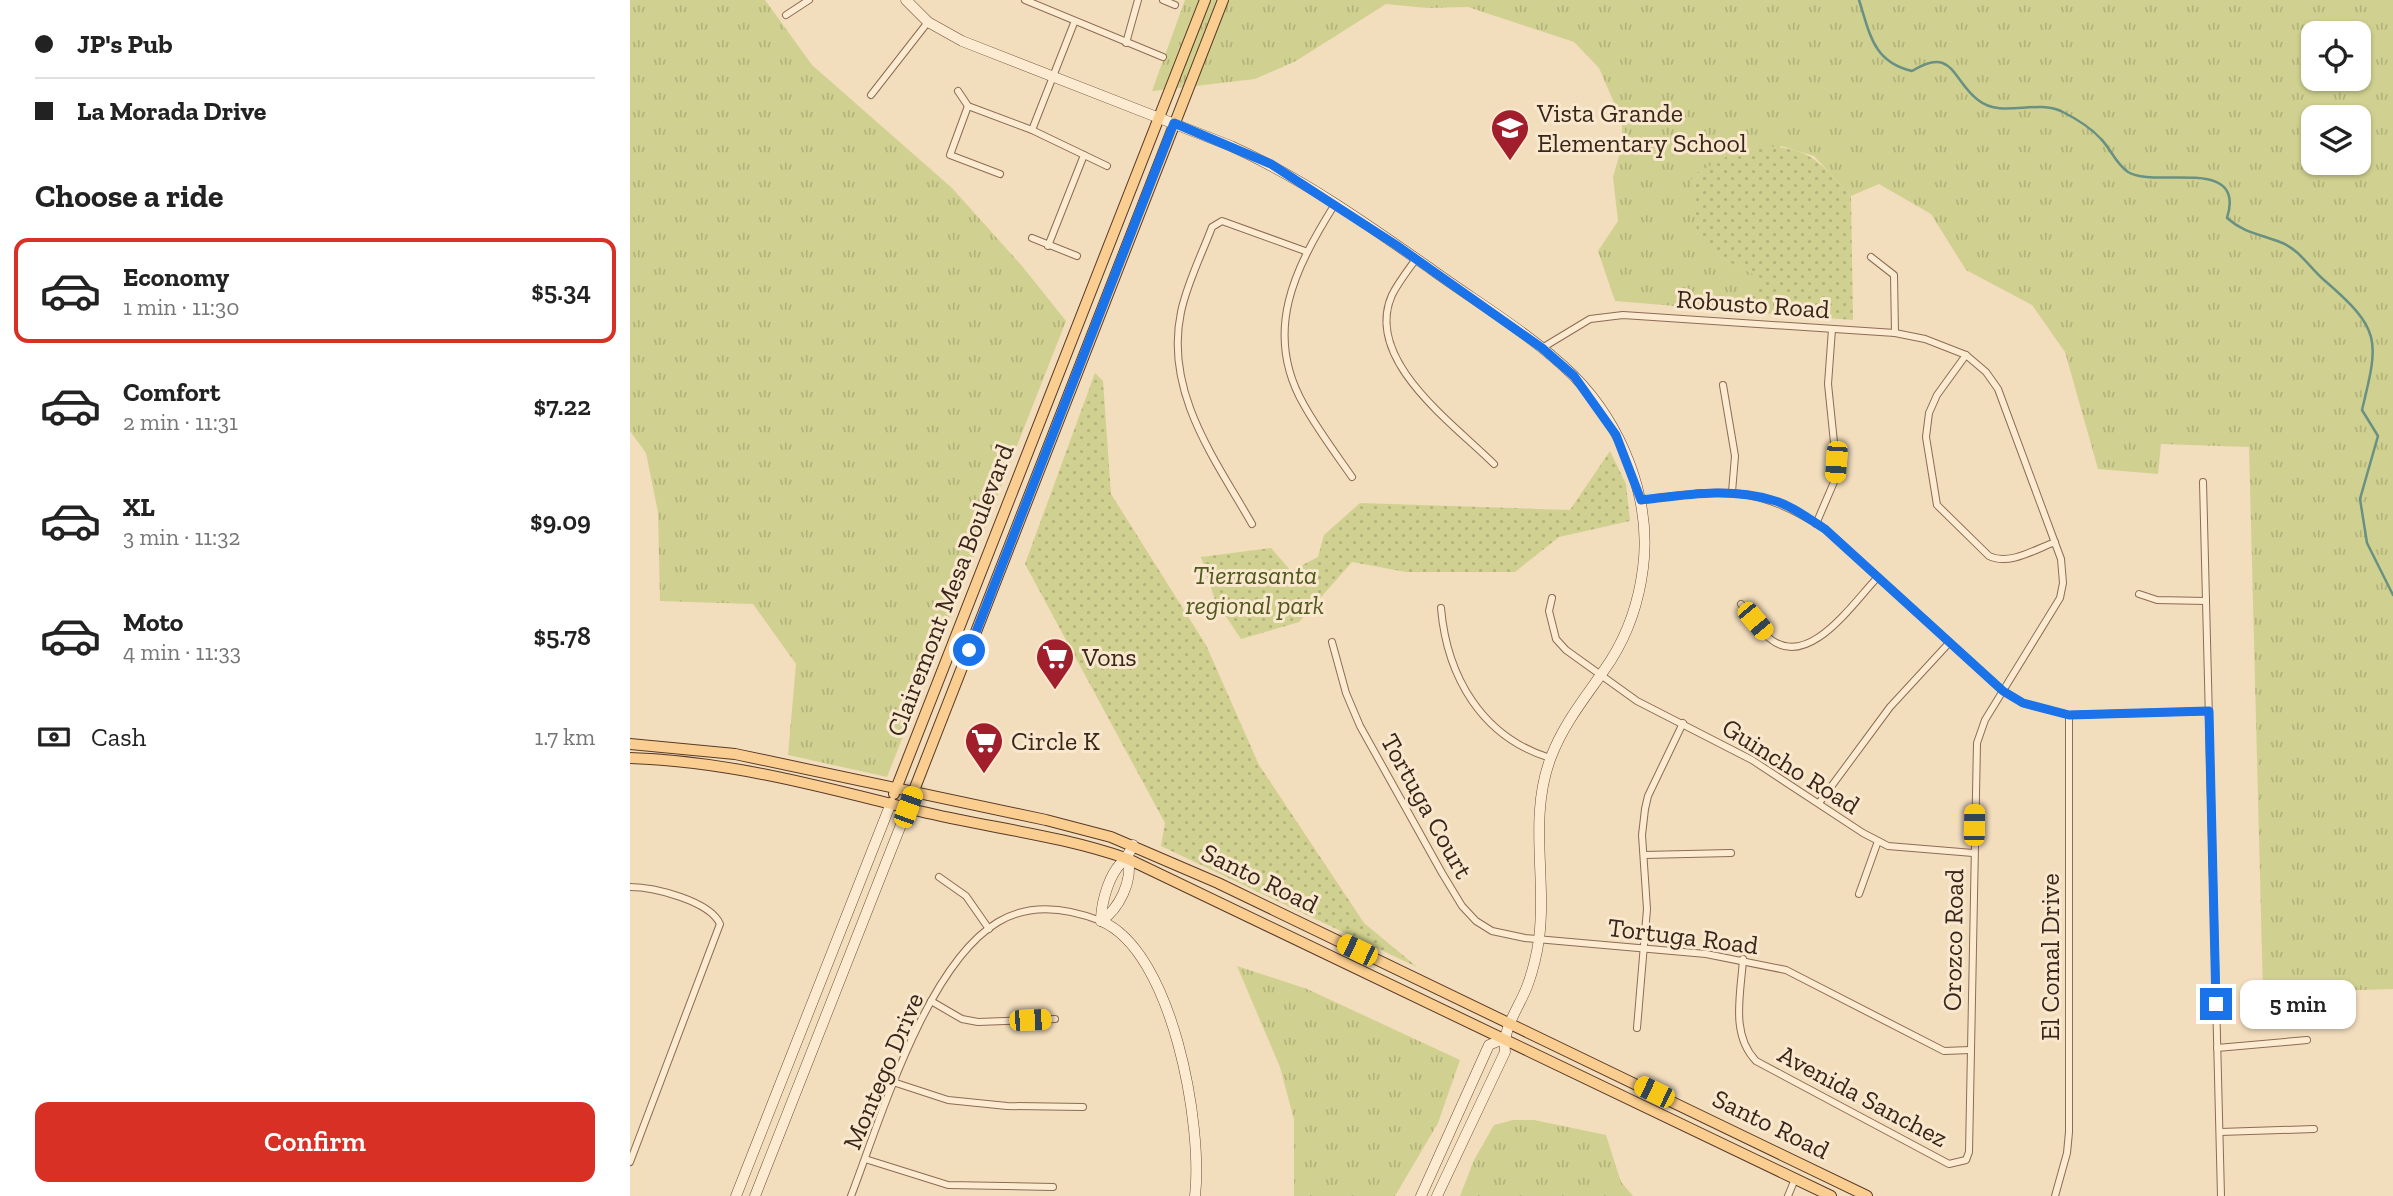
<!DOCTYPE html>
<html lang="en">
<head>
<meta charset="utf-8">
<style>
	:root { --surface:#fff; --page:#f2f2f2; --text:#222; --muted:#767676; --line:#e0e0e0; --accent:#d93025 }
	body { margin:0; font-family:"Zilla Slab",serif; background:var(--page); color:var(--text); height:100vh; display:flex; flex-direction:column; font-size:26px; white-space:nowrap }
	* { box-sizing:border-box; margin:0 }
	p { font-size:23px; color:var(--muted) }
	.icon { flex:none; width:38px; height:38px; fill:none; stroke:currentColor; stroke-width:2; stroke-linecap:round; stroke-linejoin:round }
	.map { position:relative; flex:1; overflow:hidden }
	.panel { display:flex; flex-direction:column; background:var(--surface); width:630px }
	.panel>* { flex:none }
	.top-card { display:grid; align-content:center; height:154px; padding:0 35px; background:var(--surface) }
	.fabs { position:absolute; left:1671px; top:21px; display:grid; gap:14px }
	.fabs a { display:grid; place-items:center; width:70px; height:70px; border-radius:14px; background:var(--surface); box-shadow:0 2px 5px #0004; font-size:35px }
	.end { position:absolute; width:32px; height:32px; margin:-16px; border:9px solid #1a73e8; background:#fff; box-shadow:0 0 0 4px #fff }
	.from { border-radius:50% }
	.bubble { position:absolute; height:49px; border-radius:14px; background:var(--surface); box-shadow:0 2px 5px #0004; font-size:23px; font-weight:600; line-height:49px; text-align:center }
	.car { position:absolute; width:21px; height:42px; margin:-21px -10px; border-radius:9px; box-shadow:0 0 5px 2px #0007; background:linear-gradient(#f5c518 24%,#345 0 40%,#f5c518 0 76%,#345 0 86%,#f5c518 0) }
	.top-card b { display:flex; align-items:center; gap:24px; height:66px; font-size:26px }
	.top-card b+b { border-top:2px solid var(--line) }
	.top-card i { width:18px; height:18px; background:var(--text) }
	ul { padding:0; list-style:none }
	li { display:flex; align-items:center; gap:21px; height:105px; margin:0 14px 10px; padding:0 21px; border:4px solid transparent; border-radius:14px }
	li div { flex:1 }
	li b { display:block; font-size:26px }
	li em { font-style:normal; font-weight:600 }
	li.on { border-color:var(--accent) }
	li>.icon { width:63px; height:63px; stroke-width:1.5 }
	h2 { padding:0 35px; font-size:32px; line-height:84px }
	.pay { display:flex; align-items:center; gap:18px; height:77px; padding:0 35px; font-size:26px }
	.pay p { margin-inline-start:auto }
	.cta { display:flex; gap:14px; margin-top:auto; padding:14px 35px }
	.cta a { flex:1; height:80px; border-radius:14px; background:var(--accent); color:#fff; font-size:28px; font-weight:600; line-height:80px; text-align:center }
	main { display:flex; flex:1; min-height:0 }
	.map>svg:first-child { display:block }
</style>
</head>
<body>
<main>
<section class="panel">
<div class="top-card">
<b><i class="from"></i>JP's Pub</b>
<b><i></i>La Morada Drive</b>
</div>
<h2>Choose a ride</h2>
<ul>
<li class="on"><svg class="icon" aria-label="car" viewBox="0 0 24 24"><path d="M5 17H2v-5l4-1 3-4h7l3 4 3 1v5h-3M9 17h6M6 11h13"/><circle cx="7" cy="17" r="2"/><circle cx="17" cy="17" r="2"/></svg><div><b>Economy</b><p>1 min · 11:30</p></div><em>$5.34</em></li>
<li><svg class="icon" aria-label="car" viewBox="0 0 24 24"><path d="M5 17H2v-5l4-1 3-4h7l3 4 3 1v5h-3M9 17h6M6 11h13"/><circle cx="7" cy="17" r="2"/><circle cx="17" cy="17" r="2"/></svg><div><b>Comfort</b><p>2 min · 11:31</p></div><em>$7.22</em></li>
<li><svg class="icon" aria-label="car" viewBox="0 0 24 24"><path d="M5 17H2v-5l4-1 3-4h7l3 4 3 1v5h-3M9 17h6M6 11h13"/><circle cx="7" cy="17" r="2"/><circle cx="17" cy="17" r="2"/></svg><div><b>XL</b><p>3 min · 11:32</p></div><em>$9.09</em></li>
<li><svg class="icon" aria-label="car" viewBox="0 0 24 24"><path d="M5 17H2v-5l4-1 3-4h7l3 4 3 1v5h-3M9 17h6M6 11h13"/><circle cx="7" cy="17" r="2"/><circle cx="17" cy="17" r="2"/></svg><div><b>Moto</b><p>4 min · 11:33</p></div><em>$5.78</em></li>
</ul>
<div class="pay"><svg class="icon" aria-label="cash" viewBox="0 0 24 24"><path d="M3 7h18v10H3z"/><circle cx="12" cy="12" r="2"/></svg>Cash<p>1.7 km</p></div>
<div class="cta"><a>Confirm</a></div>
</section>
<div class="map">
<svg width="1763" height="1196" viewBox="0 0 1763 1196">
	<defs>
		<pattern id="grass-tufts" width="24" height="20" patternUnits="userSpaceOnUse" patternTransform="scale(1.75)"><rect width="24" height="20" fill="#d0d190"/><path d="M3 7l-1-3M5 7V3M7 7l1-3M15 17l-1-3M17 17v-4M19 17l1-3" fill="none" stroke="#b3b37c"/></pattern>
		<pattern id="park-dots" width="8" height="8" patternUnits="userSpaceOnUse" patternTransform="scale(1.75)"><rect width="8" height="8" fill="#d0d190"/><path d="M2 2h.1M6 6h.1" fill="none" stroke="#b3b37c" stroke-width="1.8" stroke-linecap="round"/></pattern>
	</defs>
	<rect width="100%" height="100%" fill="#f2ddbd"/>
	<g fill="url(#grass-tufts)" fill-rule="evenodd">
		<path d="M0 0H135L182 65 322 188 392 266 436 321 257 777 158 755 166 664 123 604 30 601 28 512 16 453 0 431Z"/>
		<path d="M555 0H1763V989L1633 993 1619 447 1531 444 1528 474 1468 469 1435 352 1402 305 1336 270 1301 214 1249 184 1221 196 1184 156 1151 146 1090 257 1133 279 1106 311 985 301 968 251 988 221 983 177 992 146V121L969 68 944 42 838 7 797 8 756 4 666 61 625 79 522 91ZM1684 33H1729V79H1684ZM1684 117H1729V163H1684Z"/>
		<path d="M607 966 677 989 830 1060 808 1123 765 1196H664V1120L650 1067Z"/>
		<path d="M883 1120H904L976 1135 991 1182 1003 1196H830L844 1160 864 1125Z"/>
	</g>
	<g fill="url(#park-dots)">
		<path d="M1117 146C1177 146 1182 153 1221 196L1223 320 1106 311 1132 279 1090 257 1067 232 1061 176Z"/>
		<path d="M465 373 473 381 481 494 576 645 629 765 734 923 787 967 531 846 535 823 395 564Z"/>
		<path d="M980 451 996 484 1000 521 929 537 885 572H776L722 562 669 622 611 639 585 600 571 557 641 548 661 571 688 557 694 535 730 503 940 510Z"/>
	</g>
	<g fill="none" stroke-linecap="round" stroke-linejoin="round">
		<path stroke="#689183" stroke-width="2.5" d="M1229 0C1240 34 1243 62 1282 71 1324 45 1322 81 1348 100 1372 119 1405 99 1431 111 1445 118 1461 128 1471 139 1481 149 1485 163 1498 172 1524 189 1617 155 1597 218 1614 233 1630 234 1650 242 1669 249 1679 267 1694 280 1752 330 1749 340 1732 410L1748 436 1730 499 1737 543 1763 595"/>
		<defs>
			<g id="street">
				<path d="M395 0 533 57"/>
				<path d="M533 0 545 5"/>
				<path d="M156 15 179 0"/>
				<path d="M496 43 508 0"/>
				<path d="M328 91 338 106 402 130 477 166"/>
				<path d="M241 95 298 22"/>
				<path d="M338 106 320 155 370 174"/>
				<path d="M402 130 444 23"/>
				<path d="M705 204C665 268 632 332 674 405 688 430 706 454 722 477"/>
				<path d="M402 238 447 256"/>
				<path d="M418 246 454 155"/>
				<path d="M1241 257 1264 275 1265 333"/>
				<path d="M786 259C778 270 768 283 762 295 733 360 824 424 864 464"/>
				<path d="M912 348 960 319 993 315 1265 333 1295 339 1336 355 1356 372 1368 389 1431 559 1433 583 1430 598 1355 720 1347 743 1339 1152 1336 1160 1319 1164 1126 1061C1100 1034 1111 993 1113 959"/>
				<path d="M1336 355 1307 395 1299 413 1296 437 1307 505 1359 556C1379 566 1406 549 1425 542"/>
				<path d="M1093 385 1105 456 1102 492"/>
				<path d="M1573 482 1591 1196"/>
				<path d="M1011 500C1093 490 1123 483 1195 529L1373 691 1393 703 1439 715 1579 711"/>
				<path d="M622 524C585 459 534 392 551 312 557 283 572 254 582 227L592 221 675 251"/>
				<path d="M1186 524 1204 482 1206 462 1198 384 1202 329"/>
				<path d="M1509 594 1527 600 1576 601"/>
				<path d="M922 598 919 611 926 639 936 650 1007 701 1122 760 1233 833 1258 846 1343 853"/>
				<path d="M1111 604C1120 615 1128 629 1139 638 1178 671 1222 604 1247 578"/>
				<path d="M811 608C817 677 852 737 920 758"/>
				<path d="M702 642 716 693 730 726 812 873 832 906 846 921 862 931 895 938 1076 954 1156 970 1314 1051 1340 1050"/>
				<path d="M1189 803 1260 707 1319 643"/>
				<path d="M1014 855 1101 853"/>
				<path d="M309 877 336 896 359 929"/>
				<path d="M0 887C24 887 80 901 90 924L0 1162"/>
				<path d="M1229 894 1248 841"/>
				<path d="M301 1001 332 1019 348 1022 425 1019"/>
				<path d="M1007 1028 1017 909 1012 835 1015 809 1018 796 1053 723"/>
				<path d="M1587 1048 1677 1040"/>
				<path d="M266 1083 318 1100 377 1106 453 1107"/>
				<path d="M1590 1132 1684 1129"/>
				<path d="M235 1159 318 1185 423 1187"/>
				<path d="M221 1196C251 1118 296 965 368 922 401 902 438 908 471 921"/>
				<path d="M1158 1196 1165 1179"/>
				<path d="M1425 1196 1437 1153 1439 1132V715"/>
			</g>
			<g id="secondary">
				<path d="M276 0 298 22 332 41 601 146C672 178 737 224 801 269 848 303 901 334 943 375 992 424 1022 499 1013 568 1009 600 998 633 981 660 960 692 935 720 921 757 898 817 917 878 909 939 907 953 903 970 898 984 890 1007 872 1027 875 1052L807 1196"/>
				<path d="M471 921C543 951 573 1126 565 1196"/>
				<path d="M471 921C471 905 477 882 487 868 494 859 499 856 503 845"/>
				<path d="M471 921C489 909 503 881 498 859"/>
				<path d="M106 1196 261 803"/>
				<path d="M125 1196 278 807"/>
				<path d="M791 1196 859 1045 873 1039"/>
			</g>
			<g id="primary">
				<path d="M0 744 105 754 416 820 481 837 588 883 1237 1196"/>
				<path d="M0 758C98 761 194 787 289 811 359 828 430 835 498 859L1201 1196"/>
				<path d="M264 794 575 0"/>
				<path d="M281 798 593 0"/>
			</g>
		</defs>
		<use href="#street" stroke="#8c6c54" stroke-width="8"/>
		<use href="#secondary" stroke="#6d4d38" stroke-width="11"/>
		<use href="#primary" stroke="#593a29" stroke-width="12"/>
		<use href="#street" stroke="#fcebd1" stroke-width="6"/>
		<use href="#secondary" stroke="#fcebd1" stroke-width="10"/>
		<use href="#primary" stroke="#face90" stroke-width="10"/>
	</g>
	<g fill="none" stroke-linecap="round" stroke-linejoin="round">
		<path stroke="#1a73e8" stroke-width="9" d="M339 650 544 123 641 164 766 245 912 348 944 376 986 435 1011 500C1055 495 1099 487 1142 500 1161 505 1179 519 1195 529L1373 691 1393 703 1439 715 1579 711 1586 1004"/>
	</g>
	<defs>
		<symbol id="school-pin" viewBox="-11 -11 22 30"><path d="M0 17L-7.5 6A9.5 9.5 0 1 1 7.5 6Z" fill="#a11e2d" stroke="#f9e8cd"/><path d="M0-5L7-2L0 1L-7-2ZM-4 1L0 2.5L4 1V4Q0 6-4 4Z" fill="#fff"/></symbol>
		<symbol id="supermarket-pin" viewBox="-11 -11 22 30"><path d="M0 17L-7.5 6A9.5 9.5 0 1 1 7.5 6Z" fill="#a11e2d" stroke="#f9e8cd"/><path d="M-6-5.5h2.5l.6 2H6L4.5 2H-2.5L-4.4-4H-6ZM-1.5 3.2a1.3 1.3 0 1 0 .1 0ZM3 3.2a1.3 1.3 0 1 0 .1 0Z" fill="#fff"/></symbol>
	</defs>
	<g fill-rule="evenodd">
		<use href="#school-pin" x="858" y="106" width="44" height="60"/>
		<use href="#supermarket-pin" x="403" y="635" width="44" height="60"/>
		<use href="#supermarket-pin" x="332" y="719" width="44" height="60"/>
	</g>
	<g text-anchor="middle" stroke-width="6" stroke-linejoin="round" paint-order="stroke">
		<g font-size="26" fill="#39261b" stroke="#f9e8cd" text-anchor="start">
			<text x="907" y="122">Vista Grande<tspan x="907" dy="30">Elementary School</tspan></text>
			<text x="452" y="666">Vons</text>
			<text x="381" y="750">Circle K</text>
		</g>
		<g font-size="26" fill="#39261b" stroke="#f9e8cd">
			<text transform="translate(1123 304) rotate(4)" y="9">Robusto Road</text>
			<text transform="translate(320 590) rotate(-69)" y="9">Clairemont Mesa Boulevard</text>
			<text transform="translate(1161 766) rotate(32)" y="9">Guincho Road</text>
			<text transform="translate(797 806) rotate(61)" y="9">Tortuga Court</text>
			<text transform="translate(630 878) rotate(26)" y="9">Santo Road</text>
			<text transform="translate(1053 936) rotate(7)" y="9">Tortuga Road</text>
			<text transform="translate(1323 940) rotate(-89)" y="9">Orozco Road</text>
			<text transform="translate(1420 957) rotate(-90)" y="9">El Comal Drive</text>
			<text transform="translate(253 1071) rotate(-67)" y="9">Montego Drive</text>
			<text transform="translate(1233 1096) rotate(28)" y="9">Avenida Sanchez</text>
			<text transform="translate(1141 1124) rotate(26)" y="9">Santo Road</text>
		</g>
		<g font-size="26" font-style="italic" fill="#50581f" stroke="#f9e8cd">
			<text x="625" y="584">Tierrasanta<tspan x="625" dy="30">regional park</tspan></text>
		</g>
	</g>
</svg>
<div class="fabs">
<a><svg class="icon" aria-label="locate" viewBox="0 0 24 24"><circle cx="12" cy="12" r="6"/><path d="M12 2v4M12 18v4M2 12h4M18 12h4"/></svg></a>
<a><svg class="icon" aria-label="layers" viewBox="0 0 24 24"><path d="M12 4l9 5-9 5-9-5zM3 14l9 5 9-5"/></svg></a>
</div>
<i class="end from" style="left:339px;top:650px"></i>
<i class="end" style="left:1586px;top:1004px"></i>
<div class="bubble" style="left:1610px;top:980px;width:116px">5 min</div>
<i class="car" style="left:1206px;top:462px;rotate:184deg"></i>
<i class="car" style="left:1125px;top:621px;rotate:140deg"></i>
<i class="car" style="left:278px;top:807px;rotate:20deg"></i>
<i class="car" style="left:1344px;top:825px;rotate:1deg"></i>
<i class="car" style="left:727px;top:950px;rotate:296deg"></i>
<i class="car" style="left:400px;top:1020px;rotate:88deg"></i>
<i class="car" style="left:1024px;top:1092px;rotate:296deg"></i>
</div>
</main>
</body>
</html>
